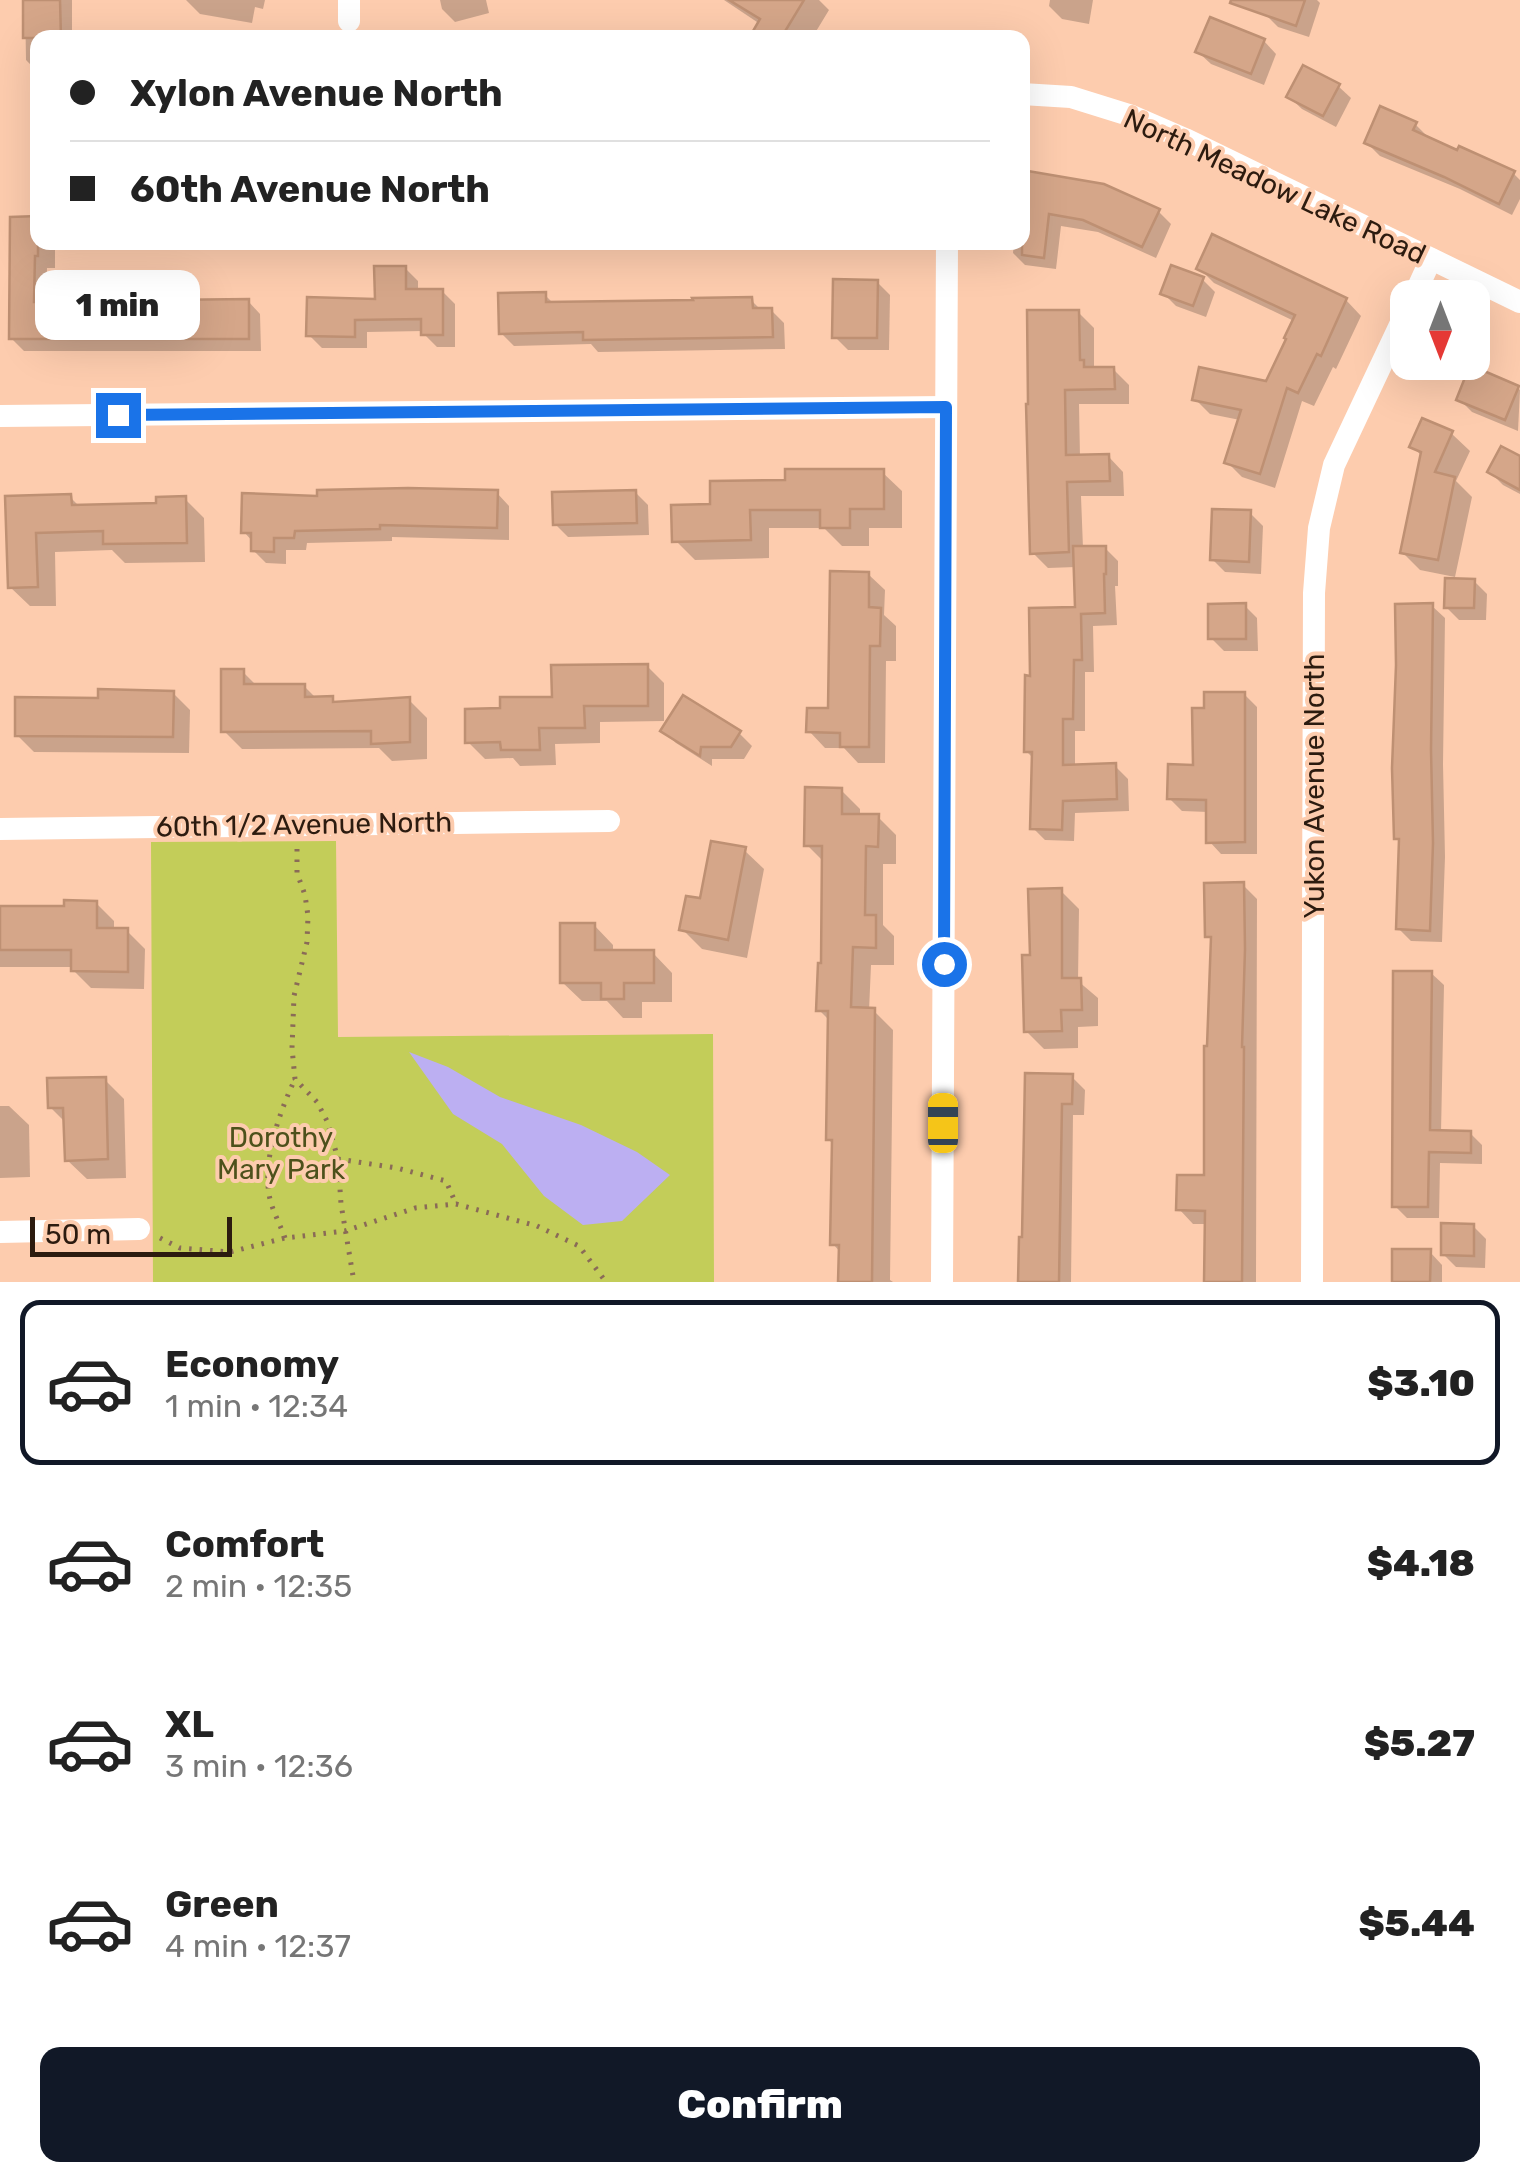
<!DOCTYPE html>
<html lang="en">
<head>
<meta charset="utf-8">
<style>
	:root { --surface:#fff; --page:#f6f6f6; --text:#222; --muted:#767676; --line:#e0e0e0; --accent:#111827 }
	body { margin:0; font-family:Rubik,sans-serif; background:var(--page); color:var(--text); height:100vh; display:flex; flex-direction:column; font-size:38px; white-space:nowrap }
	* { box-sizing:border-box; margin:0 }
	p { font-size:32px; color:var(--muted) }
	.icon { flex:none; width:55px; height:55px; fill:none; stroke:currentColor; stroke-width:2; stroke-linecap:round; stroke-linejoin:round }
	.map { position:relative; height:1282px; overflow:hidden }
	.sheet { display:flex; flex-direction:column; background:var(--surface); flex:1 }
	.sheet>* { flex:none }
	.banner { position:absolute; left:30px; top:30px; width:1000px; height:220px; border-radius:20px; box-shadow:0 10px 40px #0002; display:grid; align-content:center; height:220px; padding:0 40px; background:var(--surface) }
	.needle { width:65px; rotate:180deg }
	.tools { position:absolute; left:1390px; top:280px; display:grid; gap:20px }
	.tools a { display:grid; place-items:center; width:100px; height:100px; border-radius:20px; background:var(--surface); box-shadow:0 10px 40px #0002; font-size:50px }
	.scale { position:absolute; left:30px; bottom:25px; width:202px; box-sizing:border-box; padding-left:10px; border:5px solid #2c1b0f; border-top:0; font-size:28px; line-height:35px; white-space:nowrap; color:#2c1b0f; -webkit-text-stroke:8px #fdccae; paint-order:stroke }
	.end { position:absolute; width:45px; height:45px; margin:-22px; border:12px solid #1a73e8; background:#fff; box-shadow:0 0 0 5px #fff }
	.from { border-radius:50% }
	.bubble { position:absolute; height:70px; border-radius:20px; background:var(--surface); box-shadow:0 10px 40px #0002; font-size:32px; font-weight:800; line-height:70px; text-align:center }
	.car { position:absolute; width:30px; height:60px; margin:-30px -15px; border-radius:12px; box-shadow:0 0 8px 2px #0007; background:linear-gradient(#f5c518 24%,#345 0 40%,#f5c518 0 76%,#345 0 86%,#f5c518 0) }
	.banner b { display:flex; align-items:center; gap:35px; height:95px; font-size:38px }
	.banner b+b { border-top:2px solid var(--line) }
	.banner i { width:25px; height:25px; background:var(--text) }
	ul { padding:18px 0 0; list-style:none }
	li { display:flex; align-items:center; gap:30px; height:165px; margin:0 20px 15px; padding:0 20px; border:5px solid transparent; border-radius:20px }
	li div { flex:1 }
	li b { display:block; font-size:38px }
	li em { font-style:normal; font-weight:800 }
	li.selected { border-color:var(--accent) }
	li>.icon { width:90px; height:90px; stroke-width:1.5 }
	.cta { display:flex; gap:20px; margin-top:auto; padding:20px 40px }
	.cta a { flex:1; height:115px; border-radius:20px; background:var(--accent); color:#fff; font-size:40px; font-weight:800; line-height:115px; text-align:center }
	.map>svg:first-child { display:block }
</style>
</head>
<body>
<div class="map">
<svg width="1520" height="1282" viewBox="0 0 1520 1282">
	<rect width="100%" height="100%" fill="#fdccae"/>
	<path fill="#c3cd59" d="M336 841 338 1037 713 1034 714 1282H153L151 842Z"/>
	<path fill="#bcaff2" d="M409 1052 448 1067 500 1097 581 1125 637 1152 670 1175 622 1221 583 1225 544 1196 502 1144 453 1114Z"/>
	<g fill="#0003">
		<path d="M25 0H72V38H38V72L26 60Z"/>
		<path d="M186 0H265L263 9 255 7 252 23 200 14Z"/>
		<path d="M440 0H486L489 13 455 22 442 9Z"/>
		<path d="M724 0H819L829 10 812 38H761L760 24Z"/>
		<path d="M1050 0H1093L1089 24 1062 19 1049 6Z"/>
		<path d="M1270 0H1317L1320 3 1309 37 1278 27 1265 14Z"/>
		<path d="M1264 41 1276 54 1264 85 1211 64 1198 52Z"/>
		<path d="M1338 86 1351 98 1336 127 1302 109 1289 97Z"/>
		<path d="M1415 124 1428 137 1427 139 1513 173 1520 180V199L1512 215 1460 189 1380 156 1367 143Z"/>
		<path d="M1022 172 1158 211 1171 224 1156 258 1098 232 1061 226 1056 269 1025 265 1013 253 1014 242H1022Z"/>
		<path d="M1213 238 1346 300 1361 316 1336 369 1333 367 1314 406 1302 401 1275 488 1242 477 1227 462 1240 420 1210 414 1195 399 1267 384 1294 321 1214 283 1199 268Z"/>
		<path d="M38 242H55V268H47L46 304 248 301 260 314 261 351H24L11 338Z"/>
		<path d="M405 268 418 281V291H442L455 304V347H437L424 334V331L367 332V348H322L309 335 377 301Z"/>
		<path d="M1202 279 1215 292 1206 317 1176 306 1163 293Z"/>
		<path d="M877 282 890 295 889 350H848L835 337Z"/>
		<path d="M545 295 554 304 751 300 762 311 771 310 784 323 785 349 598 352 591 344 514 346 501 333Z"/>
		<path d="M1078 312 1094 328V370L1113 369 1129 385V404H1079L1080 457 1108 456 1123 472 1124 496H1081L1083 548H1105L1118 561V586H1115L1117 625 1093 626 1094 672H1085V731H1075V767L1115 766 1128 779 1129 811 1075 813 1074 841 1045 840 1033 828 1034 759 1026 751 1032 678 1077 610 1076 567 1048 568 1033 553Z"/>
		<path d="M1518 388 1520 390 1518 431 1472 412 1459 399Z"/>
		<path d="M1452 434 1470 451 1456 481 1472 497 1455 577 1420 570 1402 552 1423 457 1412 446Z"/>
		<path d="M1520 459V494L1503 485 1490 472Z"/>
		<path d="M882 472 902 491V528H869V546H842L824 528H769V558L695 560 675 540 788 482Z"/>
		<path d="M635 492 648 505 649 535 568 537 555 524Z"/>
		<path d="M497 493 509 506V540L392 537V541L307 543 306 550H286V564L266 563 253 550 254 543 244 532 319 499Z"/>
		<path d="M70 497 80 507 159 506 185 499 204 518 205 562 125 563 112 550 55 552 56 606H30L10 587 8 498Z"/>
		<path d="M1250 513 1263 526 1261 574 1225 572 1212 559Z"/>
		<path d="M868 574 885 590 884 615 896 626V661H886L885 763H858L844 748H825L809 731 830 710Z"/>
		<path d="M1474 581 1487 594 1486 620H1459L1446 607Z"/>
		<path d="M1245 606 1257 618 1258 651H1224L1211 638Z"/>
		<path d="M1432 606 1445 618 1443 764 1445 857 1442 942 1411 941 1398 928 1402 843 1396 838Z"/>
		<path d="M647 666 664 683V721L600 722V743L555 744 556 765 520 766 513 758 485 759 468 742 503 711 554 699Z"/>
		<path d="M243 672 258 687 304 686 317 699H332L337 704 409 700 427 718V759L392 761 379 748 242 749 224 731Z"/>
		<path d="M173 693 190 710 189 753 34 752 17 735 100 701Z"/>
		<path d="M1244 694 1257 707V854H1221L1209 841 1208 812 1182 811 1169 798 1196 768 1207 710Z"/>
		<path d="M664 731 739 733 752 746 744 759H712V766L676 743Z"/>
		<path d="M841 790 860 809V816L878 817 896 835V864H883V925L894 936V965H871L869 1011H874L893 1030 890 1280 893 1282H841V1253L833 1244 834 1145 828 1139 830 1021 819 1010 823 966 825 863 807 845Z"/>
		<path d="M744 850 764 869 747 958 702 949 682 929Z"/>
		<path d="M1243 885 1257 899 1256 1282H1207L1208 1224H1193L1179 1209 1207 1178 1213 941 1208 936Z"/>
		<path d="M1061 891 1079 909 1078 981 1098 998V1026L1078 1027V1048L1044 1049 1026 1031Z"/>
		<path d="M96 903 114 921V931H127L145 949 144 989 91 988 73 970V967H0V909L66 908Z"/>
		<path d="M594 925 613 945V953H653L672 973V1002H642V1018H623L607 1001H582L562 982Z"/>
		<path d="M1431 973 1444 985 1441 1133H1470L1482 1145V1164L1440 1163 1439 1218H1407L1395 1206Z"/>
		<path d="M1028 1076 1072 1077 1085 1090 1084 1115H1073L1071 1282H1021Z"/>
		<path d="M105 1080 124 1099 126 1178 87 1179 67 1160 66 1123 50 1107Z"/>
		<path d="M0 1106H9L29 1125 30 1177 0 1178Z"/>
		<path d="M1473 1226 1486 1239 1485 1268 1456 1267 1443 1254Z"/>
		<path d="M1430 1252 1442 1265V1282H1395Z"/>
	</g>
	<g fill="#d5a689" stroke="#be9073" stroke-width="2.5">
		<path d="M23 0H60L61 38H23Z"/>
		<path d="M729 0H804L781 38H749L760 19Z"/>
		<path d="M1231 0H1305L1296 26 1230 3Z"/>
		<path d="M1210 17 1265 39 1251 74 1195 52Z"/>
		<path d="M1303 65 1340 84 1323 116 1286 97Z"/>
		<path d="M1380 106 1417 122 1413 130 1457 150 1459 146 1515 171 1499 204 1444 177 1364 143Z"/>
		<path d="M1022 170 1104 184 1160 209 1142 247 1083 220 1049 214 1044 258 1022 255Z"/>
		<path d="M38 216V256H35L34 302H99V298H161V300L249 299V339H9L10 217Z"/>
		<path d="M1212 234 1347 298 1321 356 1317 354 1298 393 1287 388 1260 474 1224 463 1241 410 1192 400 1199 367 1266 381 1286 339 1284 338 1295 315 1196 269Z"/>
		<path d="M1171 265 1204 277 1193 306 1160 294Z"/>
		<path d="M374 266H406V289H443V335H421V319L355 320V337L306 336 307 297 375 299Z"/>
		<path d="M833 279 878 280 877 338H832Z"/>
		<path d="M546 292V302L693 300 692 298 752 297 753 308H772L773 337 583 340V332L499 334 498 293Z"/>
		<path d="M1027 310H1079L1080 360H1084V367H1114L1115 389 1065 390 1066 455 1109 454 1110 481 1067 482 1069 552 1030 554 1026 404H1028Z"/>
		<path d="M1470 365 1519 386 1505 420 1456 400Z"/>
		<path d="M1422 418 1453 431 1435 472 1455 477 1438 560 1400 553 1421 452 1409 447Z"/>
		<path d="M1501 446 1520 456V490L1487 472Z"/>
		<path d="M785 469H884V509H850V528H820V510H750L751 540 672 542 671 505 710 504V481L785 480Z"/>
		<path d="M408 488 498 490 497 528 380 525V529L295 531 294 538H274V552L251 551V533H241L242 493 317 496V490Z"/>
		<path d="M636 490 637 523 553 525 552 492Z"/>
		<path d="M71 494 72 505 156 503V497L186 496 187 543 103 544V531L36 533 38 587 8 588 5 496Z"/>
		<path d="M1212 509 1251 510 1249 562 1210 560Z"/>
		<path d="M1073 546H1106V574H1104L1105 613 1081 614 1082 660H1074L1073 719H1063V765L1116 763 1117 799 1063 801 1062 830 1030 829 1032 752H1024L1025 675 1030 676 1029 608 1075 607Z"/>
		<path d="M830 571 869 572V607L881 608 880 646H870L869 747H840V733L806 732 807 708H828Z"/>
		<path d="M1445 578 1475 579 1474 608H1444Z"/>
		<path d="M1246 603V639H1208V604Z"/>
		<path d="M1433 603 1431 750 1433 843 1430 931 1396 929 1399 839H1394L1392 768 1396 665 1395 604Z"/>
		<path d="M648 664V706H584L585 728H539L540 750H501L500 742 465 743V709L500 708V697H552L551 665Z"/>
		<path d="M221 669H244V684H305V697L333 696V702L410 697V742L371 744V731L221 732Z"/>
		<path d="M98 689 174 691 173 737 15 736V697L98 698Z"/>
		<path d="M1204 692H1245V842L1206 843V800L1167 799 1168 764 1193 765 1192 708H1204Z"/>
		<path d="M683 695 741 731 731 747H701L700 756 660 731Z"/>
		<path d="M805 787 842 788V814H879L878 847 866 846 865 915H876V948L853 947 851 1007 875 1008 872 1282H838L839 1245H830L832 1140H826L828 1011H816L818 963H821L822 846H804Z"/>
		<path d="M711 841 746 847 728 940 679 930 686 896 700 898Z"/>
		<path d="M1244 882 1245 949 1242 1047H1244L1242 1282H1204L1205 1211 1176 1210 1177 1175H1204V1046H1207L1211 937H1205L1204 883Z"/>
		<path d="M1062 888V978H1081L1082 1010H1061L1062 1031 1024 1032 1022 955H1030L1028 889Z"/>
		<path d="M64 900 97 901V928H128V972L71 971V950H0V906H64Z"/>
		<path d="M560 923H595V950H654V983H624V999H601V983H560Z"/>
		<path d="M1393 971H1432L1430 1130 1471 1131V1153L1429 1152 1428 1207H1392Z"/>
		<path d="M1025 1073 1073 1074 1072 1104H1062L1059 1282H1018L1019 1237H1022Z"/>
		<path d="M106 1077 108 1159 65 1161 63 1108H48L47 1078Z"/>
		<path d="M1441 1223 1474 1224V1256L1441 1255Z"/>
		<path d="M1392 1249H1431L1430 1282H1392Z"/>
	</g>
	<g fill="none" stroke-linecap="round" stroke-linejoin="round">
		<g stroke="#8a6b57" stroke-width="5" stroke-dasharray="2.5 8" stroke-linecap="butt">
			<path d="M297 849V873L305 895 308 916 307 942 294 996 292 1048 295 1079 317 1102 327 1121 332 1138 338 1159 341 1204 354 1282"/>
			<path d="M338 1159 397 1168 446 1181 456 1204"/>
			<path d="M160 1238 180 1248 230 1252 285 1238 345 1231 415 1208 456 1204 537 1226 579 1246 606 1282"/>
			<path d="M285 1238C280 1224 271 1208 269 1194 263 1158 280 1111 295 1079"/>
		</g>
		<g stroke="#fff" stroke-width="22">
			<path d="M349 0V21"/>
			<path d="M1022 94 1071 97 1132 116 1185 139 1520 302"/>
			<path d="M1413 298 1431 259"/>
			<path d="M0 416 946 407"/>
			<path d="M0 829 609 821"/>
			<path d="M0 1232 139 1229"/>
			<path d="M942 1282 947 242"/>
			<path d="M1312 1282 1314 593 1319 528 1334 465 1408 308"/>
		</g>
	</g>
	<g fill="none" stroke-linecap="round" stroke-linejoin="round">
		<path stroke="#1a73e8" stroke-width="12" d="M118 415 946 407 944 964"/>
	</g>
	<g text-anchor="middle" stroke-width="8" stroke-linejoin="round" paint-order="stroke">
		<g font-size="28" fill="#2c1b0f" stroke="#fdccae">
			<text transform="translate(1275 186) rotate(25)" y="10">North Meadow Lake Road</text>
			<text transform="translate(1314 786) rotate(-90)" y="10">Yukon Avenue North</text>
			<text transform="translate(304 824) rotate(-1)" y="10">60th 1/2 Avenue North</text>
		</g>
		<g font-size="28" fill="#4d511b" stroke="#fdccae">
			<text x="281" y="1147">Dorothy<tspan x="281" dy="32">Mary Park</tspan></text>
		</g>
	</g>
</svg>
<div class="tools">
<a><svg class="needle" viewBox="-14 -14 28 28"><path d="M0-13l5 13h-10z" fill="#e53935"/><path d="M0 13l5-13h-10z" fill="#767676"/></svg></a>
</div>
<div class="scale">50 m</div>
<i class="end from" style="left:944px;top:964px"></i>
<i class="end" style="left:118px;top:415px"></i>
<div class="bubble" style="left:35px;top:270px;width:165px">1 min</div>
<i class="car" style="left:943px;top:1123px;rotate:0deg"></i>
<div class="banner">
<b><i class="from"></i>Xylon Avenue North</b>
<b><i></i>60th Avenue North</b>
</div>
</div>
<section class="sheet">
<ul>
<li class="selected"><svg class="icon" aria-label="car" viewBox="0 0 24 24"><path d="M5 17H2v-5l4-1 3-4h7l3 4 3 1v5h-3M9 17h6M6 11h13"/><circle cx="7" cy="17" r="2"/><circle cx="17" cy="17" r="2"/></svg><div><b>Economy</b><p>1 min · 12:34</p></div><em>$3.10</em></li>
<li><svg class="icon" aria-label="car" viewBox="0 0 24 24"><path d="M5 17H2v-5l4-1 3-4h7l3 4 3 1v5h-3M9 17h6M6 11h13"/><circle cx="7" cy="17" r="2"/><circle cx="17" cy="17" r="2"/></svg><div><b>Comfort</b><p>2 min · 12:35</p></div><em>$4.18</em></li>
<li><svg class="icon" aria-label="car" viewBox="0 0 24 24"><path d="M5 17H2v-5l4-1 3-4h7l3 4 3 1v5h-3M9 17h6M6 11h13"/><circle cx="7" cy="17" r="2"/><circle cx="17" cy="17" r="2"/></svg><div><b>XL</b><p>3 min · 12:36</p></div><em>$5.27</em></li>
<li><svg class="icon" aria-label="car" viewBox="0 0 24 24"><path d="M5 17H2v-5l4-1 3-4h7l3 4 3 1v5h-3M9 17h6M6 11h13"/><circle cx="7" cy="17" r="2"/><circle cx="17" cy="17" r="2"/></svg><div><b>Green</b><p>4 min · 12:37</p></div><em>$5.44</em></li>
</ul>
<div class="cta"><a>Confirm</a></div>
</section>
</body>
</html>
